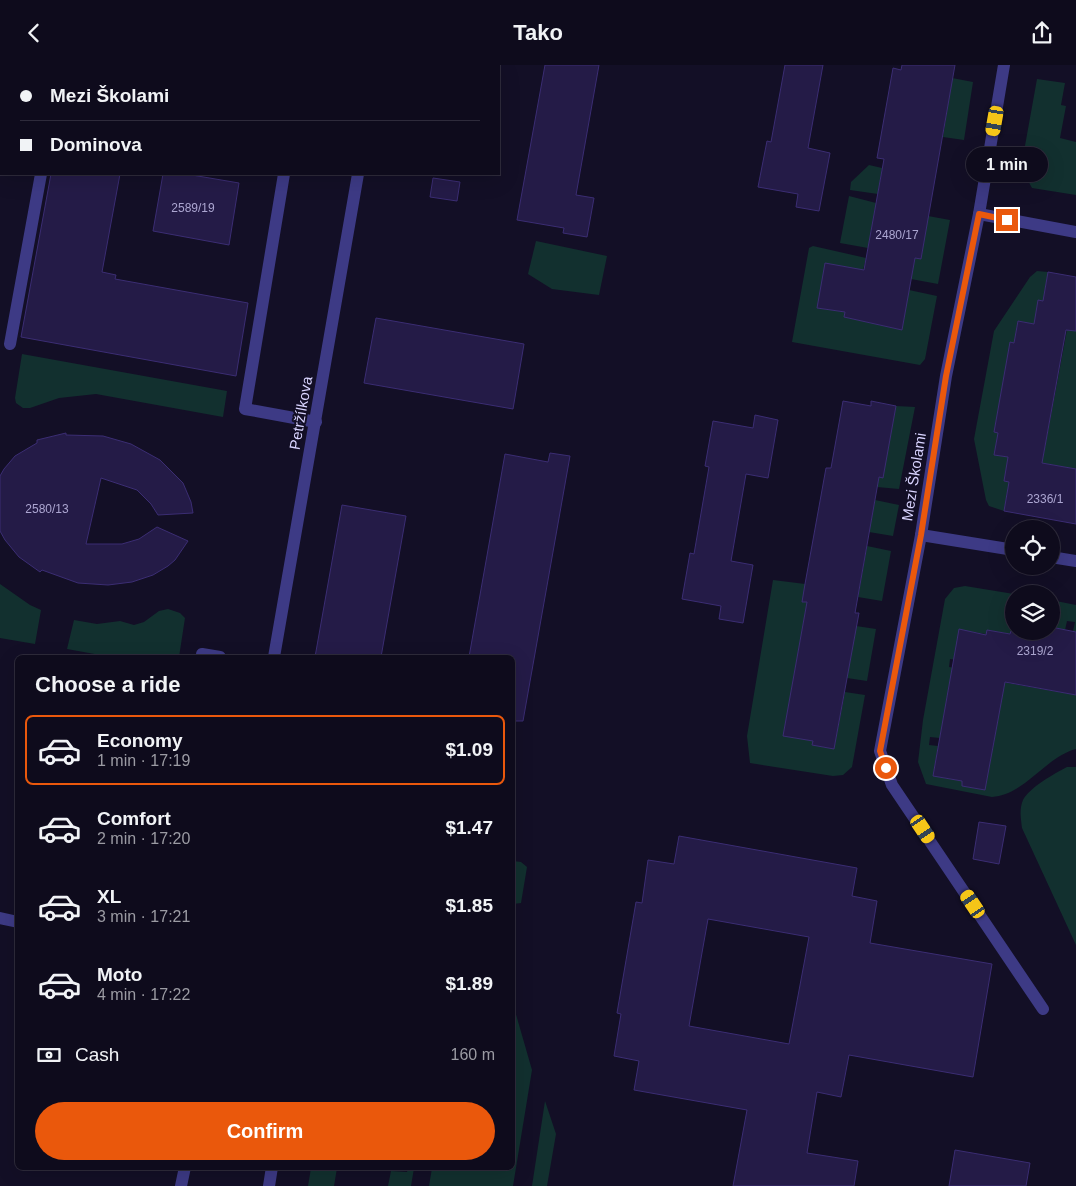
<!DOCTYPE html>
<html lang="en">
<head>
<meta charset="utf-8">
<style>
	:root { --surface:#0e0b1c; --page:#1c1929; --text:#f1f3f6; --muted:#9b9ba3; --line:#2e2b3b; --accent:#ea580c }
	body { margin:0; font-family:Helvetica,sans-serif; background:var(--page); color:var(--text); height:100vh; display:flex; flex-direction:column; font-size:19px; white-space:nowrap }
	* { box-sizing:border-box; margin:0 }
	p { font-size:16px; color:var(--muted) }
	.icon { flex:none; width:28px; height:28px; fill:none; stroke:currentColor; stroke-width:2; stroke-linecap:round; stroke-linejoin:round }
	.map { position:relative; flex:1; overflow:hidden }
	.sheet { position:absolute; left:15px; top:590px; width:500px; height:515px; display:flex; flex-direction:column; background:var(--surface); border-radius:8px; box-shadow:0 5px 20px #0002,0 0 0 1px var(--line) }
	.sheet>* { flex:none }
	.banner { position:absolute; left:0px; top:0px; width:500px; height:110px; box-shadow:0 5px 20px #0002,0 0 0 1px var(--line); display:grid; align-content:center; height:110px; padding:0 20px; background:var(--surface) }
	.controls { position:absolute; left:1005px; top:455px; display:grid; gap:10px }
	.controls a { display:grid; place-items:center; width:55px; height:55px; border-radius:50%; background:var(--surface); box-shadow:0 5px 20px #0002,0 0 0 1px var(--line); font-size:25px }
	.end { position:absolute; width:22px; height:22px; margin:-11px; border:6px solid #ea580c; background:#fff; box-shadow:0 0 0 2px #fff }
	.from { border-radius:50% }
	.bubble { position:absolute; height:35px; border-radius:18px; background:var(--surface); box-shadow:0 5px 20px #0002,0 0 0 1px var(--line); font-size:16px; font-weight:600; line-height:35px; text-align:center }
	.car { position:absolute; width:15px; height:30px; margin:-15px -8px; border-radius:6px; box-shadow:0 0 4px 1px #0007; background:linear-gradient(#f5c518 24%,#345 0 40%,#f5c518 0 76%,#345 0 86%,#f5c518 0) }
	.banner b { display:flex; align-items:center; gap:18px; height:48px; font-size:19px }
	.banner b+b { border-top:1px solid var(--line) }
	.banner i { width:12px; height:12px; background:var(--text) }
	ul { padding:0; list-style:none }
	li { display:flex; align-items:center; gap:15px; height:70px; margin:0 10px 8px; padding:0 10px; border:2px solid transparent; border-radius:8px }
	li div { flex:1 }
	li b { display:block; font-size:19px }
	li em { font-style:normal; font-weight:600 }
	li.selected { border-color:var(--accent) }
	li>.icon { width:45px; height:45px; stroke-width:1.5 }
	h2 { padding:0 20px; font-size:22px; line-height:60px }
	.pay { display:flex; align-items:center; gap:12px; height:55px; padding:0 20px; font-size:19px }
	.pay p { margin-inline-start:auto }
	.button { display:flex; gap:10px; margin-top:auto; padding:10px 20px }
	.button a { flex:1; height:58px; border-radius:30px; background:var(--accent); color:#fff; font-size:20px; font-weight:600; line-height:58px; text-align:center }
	header { display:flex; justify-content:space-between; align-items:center; height:65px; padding:0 20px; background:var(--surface); font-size:22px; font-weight:600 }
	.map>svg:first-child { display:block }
</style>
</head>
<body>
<header><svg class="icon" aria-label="back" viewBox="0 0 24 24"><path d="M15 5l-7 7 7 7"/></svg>Tako<svg class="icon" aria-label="share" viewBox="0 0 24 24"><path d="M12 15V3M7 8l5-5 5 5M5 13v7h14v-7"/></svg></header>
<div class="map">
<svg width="1076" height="1121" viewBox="0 0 1076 1121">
	<rect width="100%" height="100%" fill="#130f26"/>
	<g fill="#12302f">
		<path d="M952 13 973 17 964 75 943 72Z"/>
		<path d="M1037 14 1065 18 1061 40 1066 41 1060 73 1076 77V130L1032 123 1021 103Z"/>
		<path d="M869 100 882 103 878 129 850 125 851 117Z"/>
		<path d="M849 131 876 138 868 183 840 178Z"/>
		<path d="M928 151 950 155 938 219 911 214 915 193 921 194Z"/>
		<path d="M536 176 607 191 599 230 552 224 528 209Z"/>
		<path d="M813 181 866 193 863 205 818 243 845 247 844 252 902 265 909 225 937 231 925 294 920 300 792 277 809 183Z"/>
		<path d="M1037 206 1048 207 1043 236 1038 235 1034 259 1018 256 1014 278H1010L994 367 998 368 994 390 1008 392 1004 416 1009 417 1004 446 989 441 986 435 974 374 994 266 1030 212Z"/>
		<path d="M1067 265 1076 266V404L1042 398Z"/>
		<path d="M22 289 227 326 223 352 96 329 59 333 30 343H23L16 338 15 333Z"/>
		<path d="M896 341 915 342 899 424 877 422 879 412H883Z"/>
		<path d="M875 435 899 440 893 471 869 467Z"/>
		<path d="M867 481 891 486 882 536 858 532Z"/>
		<path d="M773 515 805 519 803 537H807L783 671 813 676 812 680 834 684 845 627 865 630 852 702 843 710 833 711 750 698 747 671Z"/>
		<path d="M0 519 30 540 41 545 35 579 0 573Z"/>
		<path d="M965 521 1014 529V556L1010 569 987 565 986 569 959 565 958 595 950 594 949 602 956 603 949 620 940 673 930 672 929 680 938 681 933 711 962 716V721L985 725 998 653 1002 617 1076 630V684C1045 692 1025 730 992 732L926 719 918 697 923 655 945 534 954 523Z"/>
		<path d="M1051 535 1076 540V567L1073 566 1075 557 1067 556 1065 565 1051 562Z"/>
		<path d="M168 544 180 548 185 553 179 592H111L67 584 74 555 97 559 120 556 134 560 144 557 159 546Z"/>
		<path d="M856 561 876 564 867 616 847 613Z"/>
		<path d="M1067 702H1076V880L1022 763C1021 754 1019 744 1023 735 1029 723 1055 708 1067 702Z"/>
		<path d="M513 796 521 797 527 802 521 838 513 839Z"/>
		<path d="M513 939 532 1005 513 1121H429L432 1103 512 1102Z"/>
		<path d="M545 1036 556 1069 547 1121H532Z"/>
		<path d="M311 1103H337L334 1121H308Z"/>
		<path d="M408 1103H414L411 1121H388L391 1106 407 1107Z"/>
	</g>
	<g fill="#241b47" stroke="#3b2d73" fill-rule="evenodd">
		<path d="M545 0H599L576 130 594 133 587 172 563 168 564 163 517 155Z"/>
		<path d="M785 0H823L808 83 830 88 819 146 796 142 798 129 758 122 767 76 771 77Z"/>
		<path d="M902 0H955L921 194 915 193 902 265 844 252 845 247 817 243 825 198 864 205 884 94 877 93 893 3 901 5Z"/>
		<path d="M51 109H120L102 207 116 210 115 214 248 238 236 311 21 272Z"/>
		<path d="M163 109H186L239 118 229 180 153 166Z"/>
		<path d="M433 113 460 117 457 136 430 132Z"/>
		<path d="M1048 207 1076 212V266L1066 265 1042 398 1076 404V459L1004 446 1009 417 1004 416 1008 392 994 390 998 368 994 367 1010 277 1014 278 1018 256 1034 259 1038 235 1043 236Z"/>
		<path d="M376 253 524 279 513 344 364 318Z"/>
		<path d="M843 336 871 341V336L896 341 883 413 879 412 855 548H859L834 684 812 680 813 676 783 671 807 537H802L805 519 826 403H831Z"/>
		<path d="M755 350 778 355 768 413 746 409 731 496 753 500 743 558 719 554 721 541 682 534 690 488 694 489 709 402 705 401 713 356 753 363Z"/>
		<path d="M66 368V370L103 371 131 379 160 395 183 418 191 437 193 448 158 450 151 439 137 425 101 413 86 479H122L139 474 157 462 188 476 175 495 168 501 153 510 132 517 108 520 78 518 42 505 40 507 19 492 5 475 0 466V411L4 404 15 391 37 378V375Z"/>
		<path d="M550 388 570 391 523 656H512V592H469L505 389 548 397Z"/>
		<path d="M342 440 406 451 381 592H315Z"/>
		<path d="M1051 562 1076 567V630L1005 617 985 725 962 721V716L933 711 959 564 986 570 987 565 1010 569 1011 566H1051Z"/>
		<path d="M979 757 1006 761 999 799 973 794Z"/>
		<path d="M679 771 857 803 852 831 877 836 870 878 992 899 973 1012 849 990 841 1032 817 1027 807 1088 858 1096 854 1121H733L747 1045 634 1025 639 996 614 991 621 949 617 948 636 837 642 838 648 795 674 799ZM708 854 809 872 789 979 689 961Z"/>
		<path d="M955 1085 1030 1098 1026 1121H949Z"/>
	</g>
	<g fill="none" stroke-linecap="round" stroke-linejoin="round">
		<g stroke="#3d3a85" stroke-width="12">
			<path d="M1004 0 979 149 946 311 921 470 880 686 892 720 1043 944"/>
			<path d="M60 1 61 0"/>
			<path d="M301 1V0"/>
			<path d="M378 1V0"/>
			<path d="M284 109 245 344 316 357"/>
			<path d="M979 149 1076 167"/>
			<path d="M10 279 41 109"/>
			<path d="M921 470 1014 485"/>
			<path d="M1051 492 1076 496"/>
			<path d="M202 589 220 592"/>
			<path d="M274 592 358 109"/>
			<path d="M0 853 18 857"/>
			<path d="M181 1121 185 1102"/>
			<path d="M269 1121 272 1102"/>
		</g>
	</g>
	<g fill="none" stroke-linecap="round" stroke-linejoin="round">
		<path stroke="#ea580c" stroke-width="6" d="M886 703 880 686 921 470 946 311 979 149 1007 155"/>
	</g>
	<g text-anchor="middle" stroke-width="4" stroke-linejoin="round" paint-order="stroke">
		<g font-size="12" fill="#aca6d1">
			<text x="193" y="147">2589/19</text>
			<text x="897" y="174">2480/17</text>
			<text x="1045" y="438">2336/1</text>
			<text x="47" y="448">2580/13</text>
			<text x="1035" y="590">2319/2</text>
		</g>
		<g font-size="15" fill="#d9d4ff" stroke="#130f26">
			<text transform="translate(301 348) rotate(-80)" y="5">Petržílkova</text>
			<text transform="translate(914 412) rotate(-81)" y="5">Mezi Školami</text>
		</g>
	</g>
</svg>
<div class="controls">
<a><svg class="icon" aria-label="locate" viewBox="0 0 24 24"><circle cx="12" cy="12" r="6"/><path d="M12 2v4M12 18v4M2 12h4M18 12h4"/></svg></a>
<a><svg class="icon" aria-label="layers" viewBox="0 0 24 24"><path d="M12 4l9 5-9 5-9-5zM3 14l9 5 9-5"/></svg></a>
</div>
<i class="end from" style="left:886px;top:703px"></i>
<i class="end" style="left:1007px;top:155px"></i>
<div class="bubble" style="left:966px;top:82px;width:82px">1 min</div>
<i class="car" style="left:995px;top:56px;rotate:190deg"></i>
<i class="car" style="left:923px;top:764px;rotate:146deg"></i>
<i class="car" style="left:973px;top:839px;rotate:326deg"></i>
<div class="banner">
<b><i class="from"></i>Mezi Školami</b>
<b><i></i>Dominova</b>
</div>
<section class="sheet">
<h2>Choose a ride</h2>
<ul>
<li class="selected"><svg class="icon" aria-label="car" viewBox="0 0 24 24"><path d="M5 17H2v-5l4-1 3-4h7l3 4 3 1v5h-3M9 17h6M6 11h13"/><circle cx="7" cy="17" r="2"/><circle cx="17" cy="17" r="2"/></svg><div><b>Economy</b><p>1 min · 17:19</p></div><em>$1.09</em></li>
<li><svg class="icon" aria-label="car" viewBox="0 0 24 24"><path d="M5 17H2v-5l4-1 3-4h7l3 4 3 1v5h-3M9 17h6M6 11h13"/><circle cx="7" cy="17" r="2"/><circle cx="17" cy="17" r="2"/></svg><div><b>Comfort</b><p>2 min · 17:20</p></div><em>$1.47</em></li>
<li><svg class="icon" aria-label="car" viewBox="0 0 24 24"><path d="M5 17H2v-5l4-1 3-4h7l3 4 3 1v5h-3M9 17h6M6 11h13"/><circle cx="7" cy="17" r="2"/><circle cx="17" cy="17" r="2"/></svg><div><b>XL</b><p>3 min · 17:21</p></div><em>$1.85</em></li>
<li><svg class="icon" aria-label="car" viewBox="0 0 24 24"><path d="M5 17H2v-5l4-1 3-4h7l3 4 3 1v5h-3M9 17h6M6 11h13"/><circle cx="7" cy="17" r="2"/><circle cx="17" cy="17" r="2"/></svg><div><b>Moto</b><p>4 min · 17:22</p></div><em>$1.89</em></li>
</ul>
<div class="pay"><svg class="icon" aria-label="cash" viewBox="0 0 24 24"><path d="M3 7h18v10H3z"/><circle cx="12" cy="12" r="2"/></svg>Cash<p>160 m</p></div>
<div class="button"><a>Confirm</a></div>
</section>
</div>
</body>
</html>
